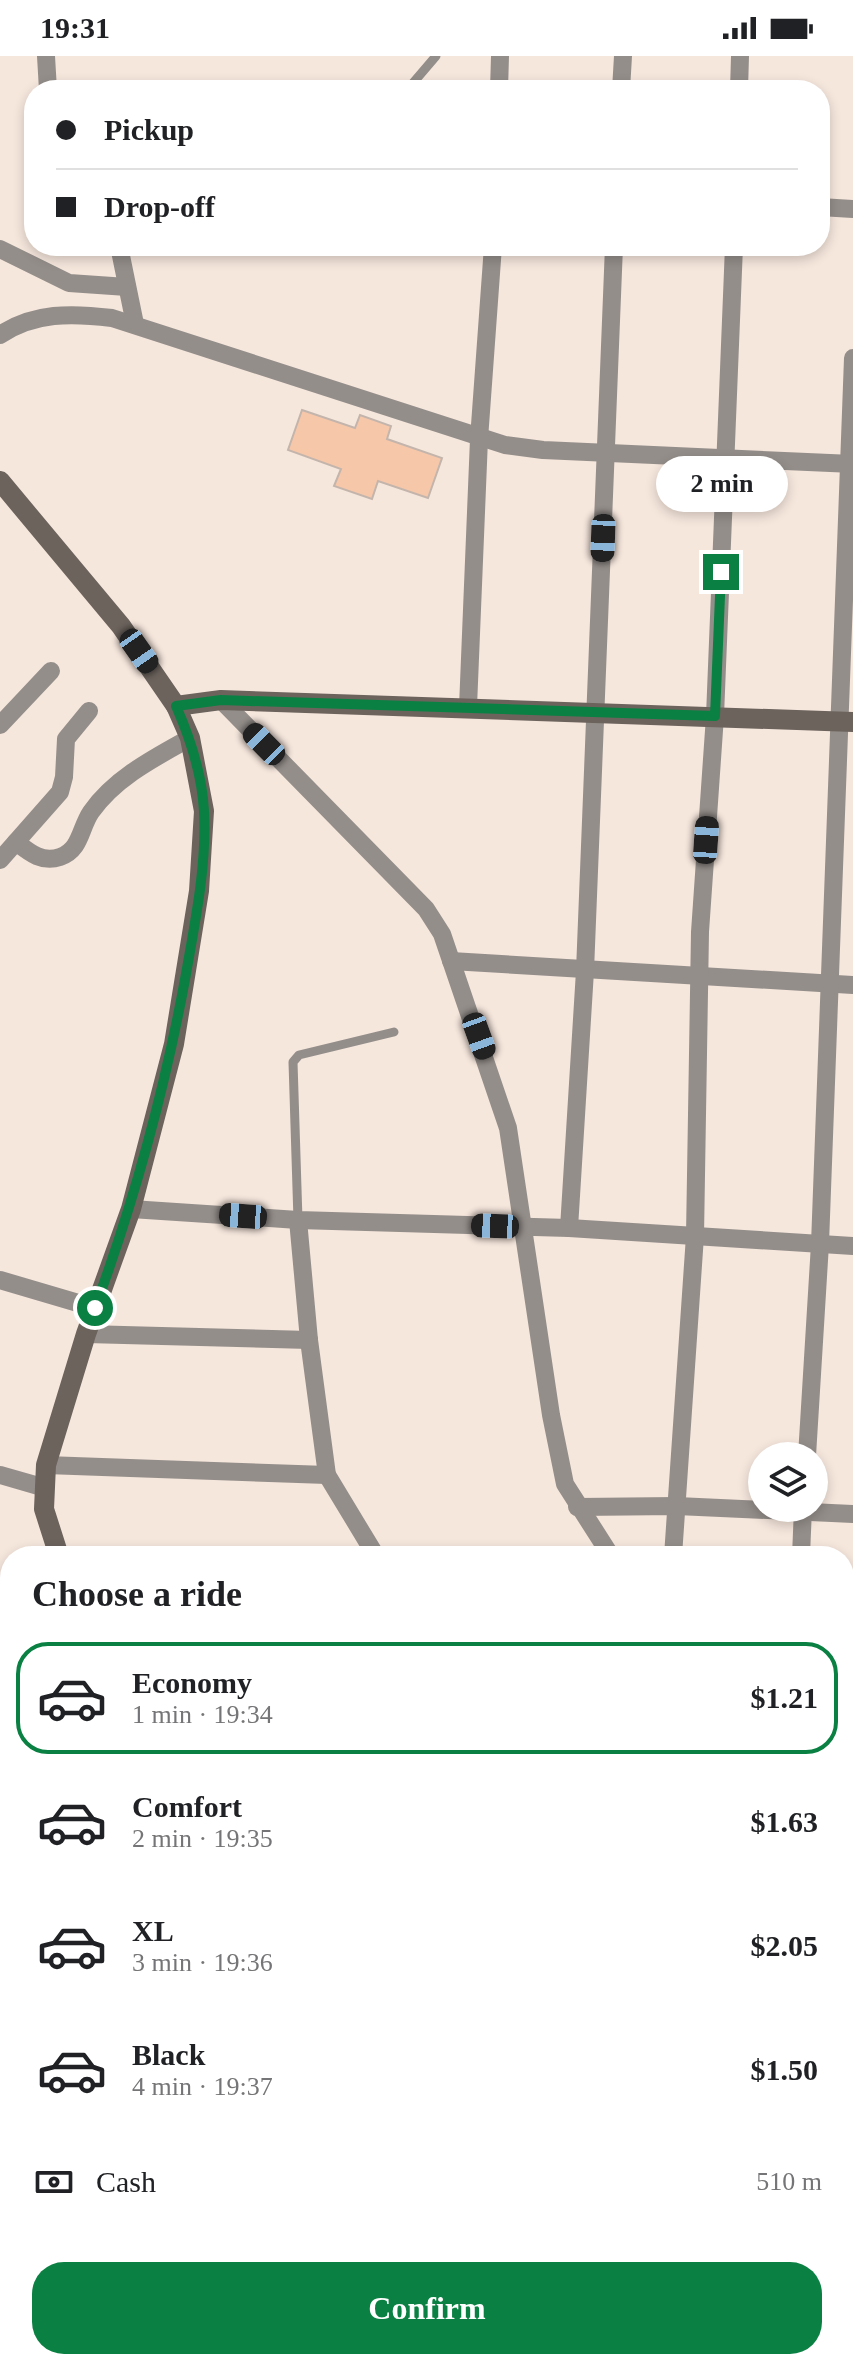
<!DOCTYPE html>
<html lang="en">
<head>
<meta charset="utf-8">
<style>
	:root { --surface:#fff; --page:#f6f6f6; --text:#202124; --muted:#757577; --line:#e0e0e0; --accent:#0b8043 }
	body { margin:0; font-family:Georgia,serif; background:var(--page); color:var(--text); height:100vh; display:flex; flex-direction:column; font-size:30px; white-space:nowrap }
	* { box-sizing:border-box; margin:0 }
	p { font-size:26px; color:var(--muted) }
	.icon { flex:none; width:44px; height:44px; fill:none; stroke:currentColor; stroke-width:2; stroke-linecap:round; stroke-linejoin:round }
	.map { position:relative; flex:1; overflow:hidden }
	.side { position:absolute; left:0px; top:1490px; width:854px; height:824px; display:flex; flex-direction:column; background:var(--surface); border-radius:32px 32px 0 0; box-shadow:0 4px 12px #0003 }
	.side>* { flex:none }
	.guide { position:absolute; left:24px; top:24px; width:806px; height:176px; border-radius:32px; box-shadow:0 4px 12px #0003; display:grid; align-content:center; height:176px; padding:0 32px; background:var(--surface) }
	.fabs { position:absolute; left:748px; top:1386px; display:grid; gap:16px }
	.fabs a { display:grid; place-items:center; width:80px; height:80px; border-radius:50%; background:var(--surface); box-shadow:0 4px 12px #0003; font-size:40px }
	.end { position:absolute; width:36px; height:36px; margin:-18px; border:10px solid #0b8043; background:#fff; box-shadow:0 0 0 4px #fff }
	.from { border-radius:50% }
	.bubble { position:absolute; height:56px; border-radius:28px; background:var(--surface); box-shadow:0 4px 12px #0003; font-size:26px; font-weight:700; line-height:56px; text-align:center }
	.car { position:absolute; width:24px; height:48px; margin:-24px -12px; border-radius:10px; box-shadow:0 0 6px 2px #0007; background:linear-gradient(#222 24%,#8ab4d8 0 40%,#222 0 76%,#8ab4d8 0 86%,#222 0) }
	.guide b { display:flex; align-items:center; gap:28px; height:76px; font-size:30px }
	.guide b+b { border-top:2px solid var(--line) }
	.guide i { width:20px; height:20px; background:var(--text) }
	ul { padding:0; list-style:none }
	li { display:flex; align-items:center; gap:24px; height:112px; margin:0 16px 12px; padding:0 16px; border:4px solid transparent; border-radius:32px }
	li div { flex:1 }
	li b { display:block; font-size:30px }
	li em { font-style:normal; font-weight:700 }
	li.current { border-color:var(--accent) }
	li>.icon { width:72px; height:72px; stroke-width:1.5 }
	h2 { padding:0 32px; font-size:36px; line-height:96px }
	.pay { display:flex; align-items:center; gap:20px; height:88px; padding:0 32px; font-size:30px }
	.pay p { margin-inline-start:auto }
	.button { display:flex; gap:16px; margin-top:auto; padding:16px 32px }
	.button a { flex:1; height:92px; border-radius:32px; background:var(--accent); color:#fff; font-size:32px; font-weight:700; line-height:92px; text-align:center }
	.status { display:flex; justify-content:space-between; align-items:center; height:56px; padding:0 40px; background:var(--surface); direction:ltr }
	.status svg { height:22px; fill:currentColor }
	.map>svg:first-child { display:block }
</style>
</head>
<body>
<div class="status"><b>19:31</b><svg viewBox="0 0 49 12"><path d="M0 12V9h3v3zM5 12V6h3v6zM10 12V3h3v9zM15 12V0h3v12zM26 1h20v11H26zM47 4h2v5h-2z"/></svg></div>
<div class="map">
<svg width="853" height="2314" viewBox="0 0 853 2314">
	<rect width="100%" height="100%" fill="#f6e7dd"/>
	<path fill="#f6c7a9" stroke="#c4b5ac" stroke-width="2" d="M302 354 355 372 360 359 391 370 387 383 442 402 428 442 378 425 372 443 334 430 341 413 288 394Z"/>
	<g fill="none" stroke-linecap="round" stroke-linejoin="round">
		<g stroke="#948e8a" stroke-width="9">
			<path d="M407 34 436 0"/>
			<path d="M298 1164 293 1006 299 999 394 976"/>
		</g>
		<g stroke="#948e8a" stroke-width="18">
			<path d="M46 0 48 34"/>
			<path d="M499 34 500 0"/>
			<path d="M621 34 623 0"/>
			<path d="M739 34 740 0"/>
			<path d="M820 151 853 153"/>
			<path d="M119 190 135 268"/>
			<path d="M0 193 69 227 127 231"/>
			<path d="M0 279C34 256 72 257 112 262L505 389 543 394 853 408"/>
			<path d="M221 644 426 853 442 878 508 1072 551 1359 565 1428 611 1500"/>
			<path d="M468 651 479 383 493 190"/>
			<path d="M0 669 51 615"/>
			<path d="M16 786C30 797 42 807 60 801 81 794 80 772 91 756 115 722 154 702 190 682"/>
			<path d="M0 804 60 736 64 721 66 683 89 655"/>
			<path d="M451 905 853 929"/>
			<path d="M131 1153 298 1164 569 1172 853 1190"/>
			<path d="M298 1164 309 1284 327 1419 376 1500"/>
			<path d="M569 1172 585 915 614 190"/>
			<path d="M0 1224 95 1252"/>
			<path d="M86 1278 309 1284"/>
			<path d="M807 1400 820 1188 853 302"/>
			<path d="M46 1409 327 1419"/>
			<path d="M0 1419 42 1431"/>
			<path d="M577 1451 677 1450 853 1458"/>
			<path d="M673 1500 695 1180 700 876 715 660 734 190"/>
			<path d="M801 1500 803 1452"/>
			<path d="M844 1700H853"/>
			<path d="M844 1835 853 1848"/>
			<path d="M0 1877 10 1882"/>
			<path d="M844 2205 853 2207"/>
			<path d="M572 2304 581 2314"/>
			<path d="M478 2314 481 2304"/>
		</g>
		<g stroke="#6c635d" stroke-width="20">
			<path d="M0 425 121 570 176 650 221 644 853 666"/>
			<path d="M59 1500 44 1453 46 1409 86 1278 131 1153 174 988 199 835 204 755 190 682 176 650"/>
			<path d="M687 2304 696 2314"/>
		</g>
	</g>
	<g fill="none" stroke-linecap="round" stroke-linejoin="round">
		<path stroke="#0b8043" stroke-width="10" d="M95 1252C135 1143 165 1033 186 918 195 866 207 809 204 755 202 718 191 684 176 650L221 644 715 660 721 516"/>
	</g>
</svg>
<div class="fabs">
<a><svg class="icon" aria-label="layers" viewBox="0 0 24 24"><path d="M12 4l9 5-9 5-9-5zM3 14l9 5 9-5"/></svg></a>
</div>
<i class="end from" style="left:95px;top:1252px"></i>
<i class="end" style="left:721px;top:516px"></i>
<div class="bubble" style="left:656px;top:400px;width:132px">2 min</div>
<i class="car" style="left:603px;top:482px;rotate:182deg"></i>
<i class="car" style="left:139px;top:595px;rotate:145deg"></i>
<i class="car" style="left:264px;top:688px;rotate:315deg"></i>
<i class="car" style="left:706px;top:784px;rotate:4deg"></i>
<i class="car" style="left:479px;top:980px;rotate:160deg"></i>
<i class="car" style="left:243px;top:1160px;rotate:274deg"></i>
<i class="car" style="left:495px;top:1170px;rotate:272deg"></i>
<div class="guide">
<b><i class="from"></i>Pickup</b>
<b><i></i>Drop-off</b>
</div>
<section class="side">
<h2>Choose a ride</h2>
<ul>
<li class="current"><svg class="icon" aria-label="car" viewBox="0 0 24 24"><path d="M5 17H2v-5l4-1 3-4h7l3 4 3 1v5h-3M9 17h6M6 11h13"/><circle cx="7" cy="17" r="2"/><circle cx="17" cy="17" r="2"/></svg><div><b>Economy</b><p>1 min · 19:34</p></div><em>$1.21</em></li>
<li><svg class="icon" aria-label="car" viewBox="0 0 24 24"><path d="M5 17H2v-5l4-1 3-4h7l3 4 3 1v5h-3M9 17h6M6 11h13"/><circle cx="7" cy="17" r="2"/><circle cx="17" cy="17" r="2"/></svg><div><b>Comfort</b><p>2 min · 19:35</p></div><em>$1.63</em></li>
<li><svg class="icon" aria-label="car" viewBox="0 0 24 24"><path d="M5 17H2v-5l4-1 3-4h7l3 4 3 1v5h-3M9 17h6M6 11h13"/><circle cx="7" cy="17" r="2"/><circle cx="17" cy="17" r="2"/></svg><div><b>XL</b><p>3 min · 19:36</p></div><em>$2.05</em></li>
<li><svg class="icon" aria-label="car" viewBox="0 0 24 24"><path d="M5 17H2v-5l4-1 3-4h7l3 4 3 1v5h-3M9 17h6M6 11h13"/><circle cx="7" cy="17" r="2"/><circle cx="17" cy="17" r="2"/></svg><div><b>Black</b><p>4 min · 19:37</p></div><em>$1.50</em></li>
</ul>
<div class="pay"><svg class="icon" aria-label="cash" viewBox="0 0 24 24"><path d="M3 7h18v10H3z"/><circle cx="12" cy="12" r="2"/></svg>Cash<p>510 m</p></div>
<div class="button"><a>Confirm</a></div>
</section>
</div>
</body>
</html>
